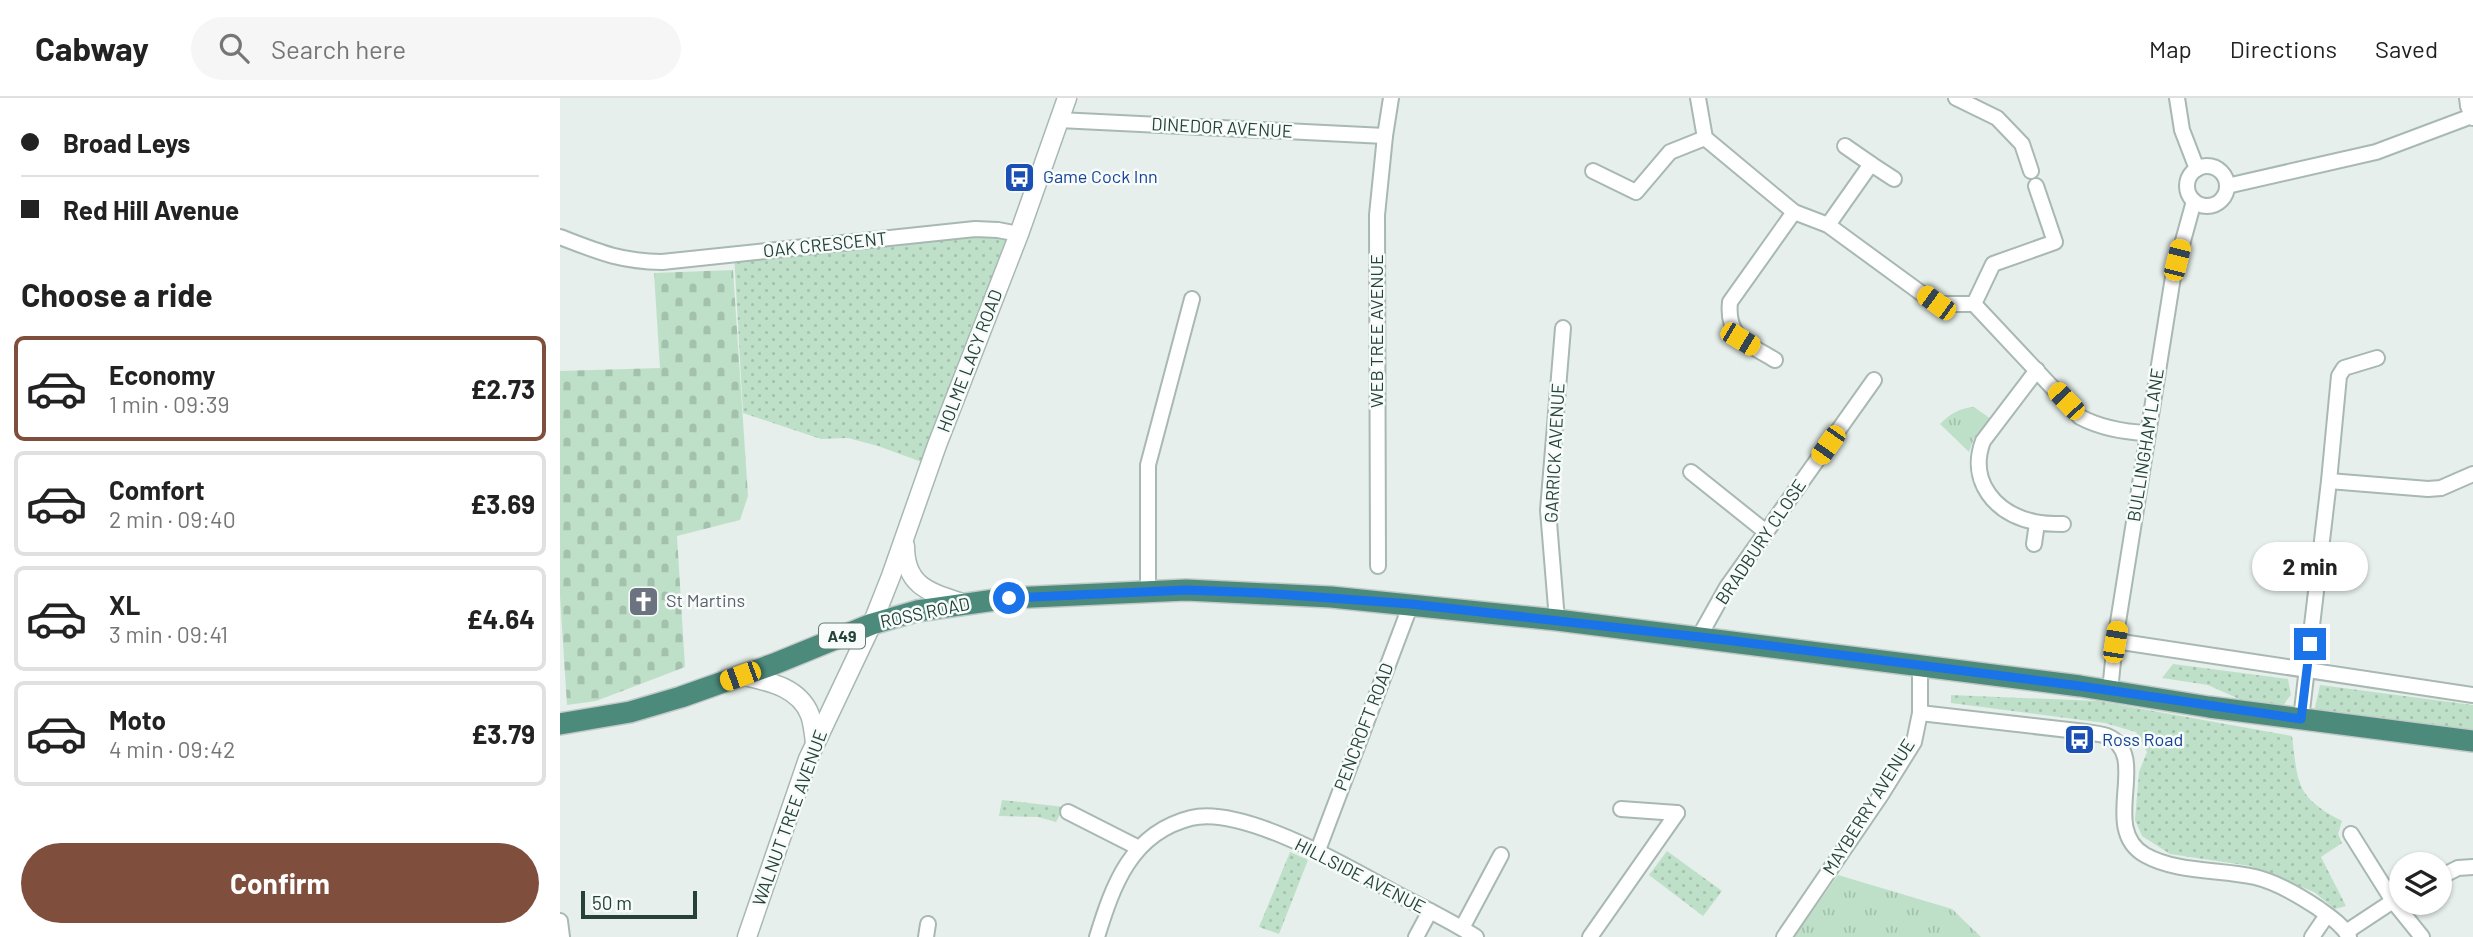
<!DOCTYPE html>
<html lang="en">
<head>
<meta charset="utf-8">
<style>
	:root { --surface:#fff; --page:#f6f6f6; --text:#222; --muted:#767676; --line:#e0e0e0; --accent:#804e3d }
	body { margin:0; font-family:Barlow,sans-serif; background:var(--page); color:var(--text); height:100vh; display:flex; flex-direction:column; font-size:26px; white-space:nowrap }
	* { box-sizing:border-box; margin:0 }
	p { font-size:23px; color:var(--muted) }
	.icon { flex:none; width:38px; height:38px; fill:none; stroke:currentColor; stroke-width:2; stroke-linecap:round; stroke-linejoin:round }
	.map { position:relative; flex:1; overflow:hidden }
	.side { display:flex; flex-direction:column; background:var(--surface); width:560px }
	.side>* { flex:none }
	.guide { display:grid; align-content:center; height:154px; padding:0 21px; background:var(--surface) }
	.buttons { position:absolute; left:1829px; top:754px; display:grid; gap:14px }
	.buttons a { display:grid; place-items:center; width:63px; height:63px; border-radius:50%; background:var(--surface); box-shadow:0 2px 5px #0004; font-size:35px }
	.scale { position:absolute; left:21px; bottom:18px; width:116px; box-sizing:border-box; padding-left:7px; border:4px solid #24423a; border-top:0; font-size:19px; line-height:24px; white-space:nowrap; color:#24423a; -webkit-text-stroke:5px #f7fbf9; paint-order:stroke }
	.end { position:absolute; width:32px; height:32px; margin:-16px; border:9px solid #1a73e8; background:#fff; box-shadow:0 0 0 4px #fff }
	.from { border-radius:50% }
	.bubble { position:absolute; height:49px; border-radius:24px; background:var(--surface); box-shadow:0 2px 5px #0004; font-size:23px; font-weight:700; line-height:49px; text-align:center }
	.car { position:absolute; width:21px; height:42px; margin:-21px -10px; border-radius:9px; box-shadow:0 0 5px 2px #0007; background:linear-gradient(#f5c518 24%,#345 0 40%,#f5c518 0 76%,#345 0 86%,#f5c518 0) }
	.guide b { display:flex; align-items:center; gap:24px; height:66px; font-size:26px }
	.guide b+b { border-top:2px solid var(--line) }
	.guide i { width:18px; height:18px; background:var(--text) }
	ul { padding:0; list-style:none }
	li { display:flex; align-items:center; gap:21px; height:105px; margin:0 14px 10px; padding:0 7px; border:4px solid var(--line); border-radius:10px }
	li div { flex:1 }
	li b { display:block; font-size:26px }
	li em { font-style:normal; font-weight:700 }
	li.active { border-color:var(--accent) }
	li>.icon { width:63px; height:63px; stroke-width:1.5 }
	h2 { padding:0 21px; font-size:32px; line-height:84px }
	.action { display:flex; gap:14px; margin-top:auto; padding:14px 21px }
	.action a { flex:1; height:80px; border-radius:42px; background:var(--accent); color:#fff; font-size:28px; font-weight:700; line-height:80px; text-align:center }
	header { display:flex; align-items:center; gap:42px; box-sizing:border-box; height:98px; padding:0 35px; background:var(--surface); border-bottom:2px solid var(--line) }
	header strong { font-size:33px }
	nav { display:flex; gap:38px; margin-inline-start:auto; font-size:24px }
	.search { width:490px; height:63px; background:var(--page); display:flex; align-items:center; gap:18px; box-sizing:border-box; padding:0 24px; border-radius:38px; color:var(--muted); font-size:26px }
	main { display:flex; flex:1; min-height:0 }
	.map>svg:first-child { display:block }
</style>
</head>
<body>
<header>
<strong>Cabway</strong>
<div class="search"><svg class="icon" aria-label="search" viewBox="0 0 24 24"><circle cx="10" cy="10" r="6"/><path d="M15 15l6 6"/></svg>Search here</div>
<nav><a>Map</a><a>Directions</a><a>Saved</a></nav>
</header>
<main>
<section class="side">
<div class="guide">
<b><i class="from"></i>Broad Leys</b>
<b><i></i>Red Hill Avenue</b>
</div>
<h2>Choose a ride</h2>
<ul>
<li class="active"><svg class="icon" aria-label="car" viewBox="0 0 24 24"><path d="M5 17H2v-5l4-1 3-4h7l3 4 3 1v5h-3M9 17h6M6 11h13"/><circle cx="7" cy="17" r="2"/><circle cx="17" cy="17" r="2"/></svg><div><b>Economy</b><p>1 min · 09:39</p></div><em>£2.73</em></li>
<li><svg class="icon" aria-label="car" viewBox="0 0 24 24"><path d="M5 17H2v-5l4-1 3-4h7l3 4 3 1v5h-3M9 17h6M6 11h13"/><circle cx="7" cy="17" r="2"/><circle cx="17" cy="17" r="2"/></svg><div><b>Comfort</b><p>2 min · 09:40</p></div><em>£3.69</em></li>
<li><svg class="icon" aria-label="car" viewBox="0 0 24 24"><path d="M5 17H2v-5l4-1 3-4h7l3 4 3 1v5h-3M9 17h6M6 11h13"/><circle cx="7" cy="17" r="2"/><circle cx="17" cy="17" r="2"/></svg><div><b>XL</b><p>3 min · 09:41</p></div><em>£4.64</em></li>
<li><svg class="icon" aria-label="car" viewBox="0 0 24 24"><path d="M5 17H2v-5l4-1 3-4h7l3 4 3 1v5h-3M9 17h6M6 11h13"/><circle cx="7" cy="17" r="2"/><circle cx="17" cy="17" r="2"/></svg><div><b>Moto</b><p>4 min · 09:42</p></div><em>£3.79</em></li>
</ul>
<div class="action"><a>Confirm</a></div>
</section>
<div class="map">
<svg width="1913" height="839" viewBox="0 0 1913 839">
	<defs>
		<pattern id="grass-dots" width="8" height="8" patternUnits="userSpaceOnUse" patternTransform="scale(1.75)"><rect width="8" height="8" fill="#bfe0c8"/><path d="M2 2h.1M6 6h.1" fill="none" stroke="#a4c1ad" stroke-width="1.8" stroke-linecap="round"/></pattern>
		<pattern id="cemetery-stones" width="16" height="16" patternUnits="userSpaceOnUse" patternTransform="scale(1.75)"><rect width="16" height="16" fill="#bfe0c8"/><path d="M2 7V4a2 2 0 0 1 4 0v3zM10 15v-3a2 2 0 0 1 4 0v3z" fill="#a4c1ad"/></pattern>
		<pattern id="park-tufts" width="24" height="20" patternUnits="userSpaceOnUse" patternTransform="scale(1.75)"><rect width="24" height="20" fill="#bfe0c8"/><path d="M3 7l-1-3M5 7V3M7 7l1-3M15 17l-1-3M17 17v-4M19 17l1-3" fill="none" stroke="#a4c1ad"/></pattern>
	</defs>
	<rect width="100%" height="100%" fill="#e6efeb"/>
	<g fill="url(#grass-dots)">
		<path d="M415 131 459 136 370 367 318 348 288 340 261 341 183 315 174 156Z"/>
		<path d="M1613 566 1728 581 1731 597 1723 607 1679 601 1648 587 1602 580Z"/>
		<path d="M1760 587 1913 607V634L1754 614Z"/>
		<path d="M1391 597 1538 603 1732 638C1738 687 1736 699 1782 723L1778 736 1782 745 1761 759 1786 808 1775 811 1754 794 1690 768 1610 756 1582 738 1575 722 1579 674 1587 654 1576 634 1545 625 1391 605Z"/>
		<path d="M442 702 504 709 496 724 478 719 439 718Z"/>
		<path d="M1107 753 1162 793 1143 818 1089 777Z"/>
		<path d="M730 754 748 762 719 836 699 829Z"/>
	</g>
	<path fill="url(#cemetery-stones)" d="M173 172 188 398 180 422 117 438 125 569 36 603 7 607 0 498V273L100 270 94 175Z"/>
	<g fill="url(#park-tufts)">
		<path d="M1414 309 1431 321 1414 340 1409 354 1380 326C1390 316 1399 310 1414 309Z"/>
		<path d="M1278 777 1392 811 1421 839H1234Z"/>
	</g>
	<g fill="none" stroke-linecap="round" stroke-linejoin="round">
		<defs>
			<g id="minor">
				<path d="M1138 0 1145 40 1234 114 1268 127 1376 206H1414L1520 319C1541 330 1563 334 1587 335"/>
				<path d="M1396 0 1437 20 1462 46 1471 73"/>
				<path d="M1617 0 1622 32 1637 71"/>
				<path d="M1907 0 1908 8 1913 20"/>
				<path d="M499 22 825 38"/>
				<path d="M1311 66 1334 81"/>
				<circle cx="1647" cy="88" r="20"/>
				<path d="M1033 73 1076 94 1110 54 1145 40"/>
				<path d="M1667 88 1816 54 1912 18"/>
				<path d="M1268 127 1311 66 1285 48"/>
				<path d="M0 139C39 154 59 163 102 164L415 131 438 132 459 136"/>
				<path d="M1414 206 1433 166 1495 144 1476 88"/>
				<path d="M1215 262C1189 246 1166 240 1170 204L1234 114"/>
				<path d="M1477 272 1423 343C1408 383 1435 416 1475 424 1484 426 1494 426 1503 426"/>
				<path d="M1131 374 1206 434"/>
				<path d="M1769 383 1868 391 1881 390 1913 376"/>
				<path d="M1474 446 1477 425"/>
				<path d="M818 468 817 117 825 38 831 0"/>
				<path d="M588 493V367L632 201"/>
				<path d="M997 522 988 412 1003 230"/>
				<path d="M1139 539 1167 489 1314 282"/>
				<path d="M1555 543 1913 597"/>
				<path d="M1550 593 1555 543 1613 179 1634 103"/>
				<path d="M1360 615 1526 634C1533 635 1541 636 1547 638 1592 657 1538 730 1585 757 1617 775 1660 771 1695 779 1716 784 1740 798 1758 810 1769 818 1783 827 1789 839"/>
				<path d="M1741 621 1769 383 1779 278 1784 270 1817 260"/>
				<path d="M1061 711 1117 715"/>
				<path d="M508 714 579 750"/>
				<path d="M1791 736 1833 803 1839 800"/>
				<path d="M758 752 851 506"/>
				<path d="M1880 779 1898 770 1913 769"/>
				<path d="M0 823 2 839"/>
				<path d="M902 830 941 757"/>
				<path d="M1786 834 1833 803 1862 839"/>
				<path d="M366 839 368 826"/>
				<path d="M537 839C553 787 571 735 631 720 683 707 790 770 837 796 864 810 891 823 916 839"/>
				<path d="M856 839 870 813"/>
				<path d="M1030 839 1117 715"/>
				<path d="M1224 839 1321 697 1354 644 1360 615V568"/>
				<path d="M1752 839 1767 817"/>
			</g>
			<g id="tertiary">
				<path d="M345 448C345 488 369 494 402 505"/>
				<path d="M180 577C206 583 239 588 250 617 253 626 254 636 255 645"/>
				<path d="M187 839 248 661 312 526 331 478 377 347 459 136 507 0"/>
			</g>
			<path id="trunk" d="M0 626 70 614 121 599 214 566 312 526 357 513 449 500 626 492 771 499 997 522 1520 588 1649 609 1913 643"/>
		</defs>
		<use href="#minor" stroke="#a8b8b2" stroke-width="18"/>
		<use href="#tertiary" stroke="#a8b8b2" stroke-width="21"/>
		<use href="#trunk" stroke="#c2cac8" stroke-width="24"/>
		<use href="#minor" stroke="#fff" stroke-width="14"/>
		<use href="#tertiary" stroke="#fff" stroke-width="18"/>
		<use href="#trunk" stroke="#4c8a7c" stroke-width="21"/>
	</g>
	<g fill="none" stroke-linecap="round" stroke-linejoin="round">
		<path stroke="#1a73e8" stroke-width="9" d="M449 500 626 492 703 495 851 506 1166 542 1520 588 1741 621 1750 546"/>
	</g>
	<defs>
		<symbol id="bus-square" viewBox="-11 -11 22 22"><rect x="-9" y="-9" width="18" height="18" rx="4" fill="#1a4fb4" stroke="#f7fbf9"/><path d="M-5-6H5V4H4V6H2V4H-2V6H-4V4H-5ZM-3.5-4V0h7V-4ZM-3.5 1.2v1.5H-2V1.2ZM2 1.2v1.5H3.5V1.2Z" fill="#fff"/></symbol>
		<symbol id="church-square" viewBox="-11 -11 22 22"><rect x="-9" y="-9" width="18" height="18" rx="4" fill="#6b7280" stroke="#f7fbf9"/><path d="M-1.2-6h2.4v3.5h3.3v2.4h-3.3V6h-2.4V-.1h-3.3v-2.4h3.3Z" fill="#fff"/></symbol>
	</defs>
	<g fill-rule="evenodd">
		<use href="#bus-square" x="442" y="62" width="35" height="35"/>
		<use href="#church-square" x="66" y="486" width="35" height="35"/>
		<use href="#bus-square" x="1502" y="624" width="35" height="35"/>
	</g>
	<g text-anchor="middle" stroke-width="5" stroke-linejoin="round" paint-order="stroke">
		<rect fill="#f7fbf9" stroke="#637a73" stroke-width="2" x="259" y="525.5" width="46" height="25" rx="5"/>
		<g font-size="16" font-weight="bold" fill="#24423a">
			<text x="282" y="544">A49</text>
		</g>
		<g font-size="18" fill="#24423a" stroke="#f7fbf9">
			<text transform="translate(662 30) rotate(3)" y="6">DINEDOR AVENUE</text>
			<text transform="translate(265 147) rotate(-6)" y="6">OAK CRESCENT</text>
			<text transform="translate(817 233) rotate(-90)" y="6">WEB TREE AVENUE</text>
			<text transform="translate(410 263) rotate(-69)" y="6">HOLME LACY ROAD</text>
			<text transform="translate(1586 347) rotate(-81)" y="6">BULLINGHAM LANE</text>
			<text transform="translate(995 355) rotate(-87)" y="6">GARRICK AVENUE</text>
			<text transform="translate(1201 444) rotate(-56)" y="6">BRADBURY CLOSE</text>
			<text transform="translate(365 515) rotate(-12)" y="6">ROSS ROAD</text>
			<text transform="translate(804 629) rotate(-69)" y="6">PENCROFT ROAD</text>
			<text transform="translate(1309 709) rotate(-58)" y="6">MAYBERRY AVENUE</text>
			<text transform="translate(230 720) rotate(-70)" y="6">WALNUT TREE AVENUE</text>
			<text transform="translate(800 778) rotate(27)" y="6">HILLSIDE AVENUE</text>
		</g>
		<g font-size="18" fill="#164399" stroke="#f7fbf9" text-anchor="start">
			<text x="483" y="85">Game Cock Inn</text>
			<text x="1542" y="648">Ross Road</text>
		</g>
		<g font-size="18" fill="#5b616d" stroke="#f7fbf9" text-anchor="start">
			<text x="106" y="509">St Martins</text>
		</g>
	</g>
</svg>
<div class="buttons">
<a><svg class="icon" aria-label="layers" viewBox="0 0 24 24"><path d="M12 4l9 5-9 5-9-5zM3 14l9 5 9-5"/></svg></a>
</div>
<div class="scale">50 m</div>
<i class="end from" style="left:449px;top:500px"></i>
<i class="end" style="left:1750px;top:546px"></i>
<div class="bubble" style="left:1692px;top:444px;width:116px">2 min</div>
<i class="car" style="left:1617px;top:162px;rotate:14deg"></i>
<i class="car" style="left:1376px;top:205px;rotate:306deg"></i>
<i class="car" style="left:1180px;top:241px;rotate:121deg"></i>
<i class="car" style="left:1506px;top:303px;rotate:317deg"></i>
<i class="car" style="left:1268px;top:347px;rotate:215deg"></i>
<i class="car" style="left:1555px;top:544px;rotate:9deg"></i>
<i class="car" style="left:180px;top:578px;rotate:250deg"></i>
</div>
</main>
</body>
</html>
